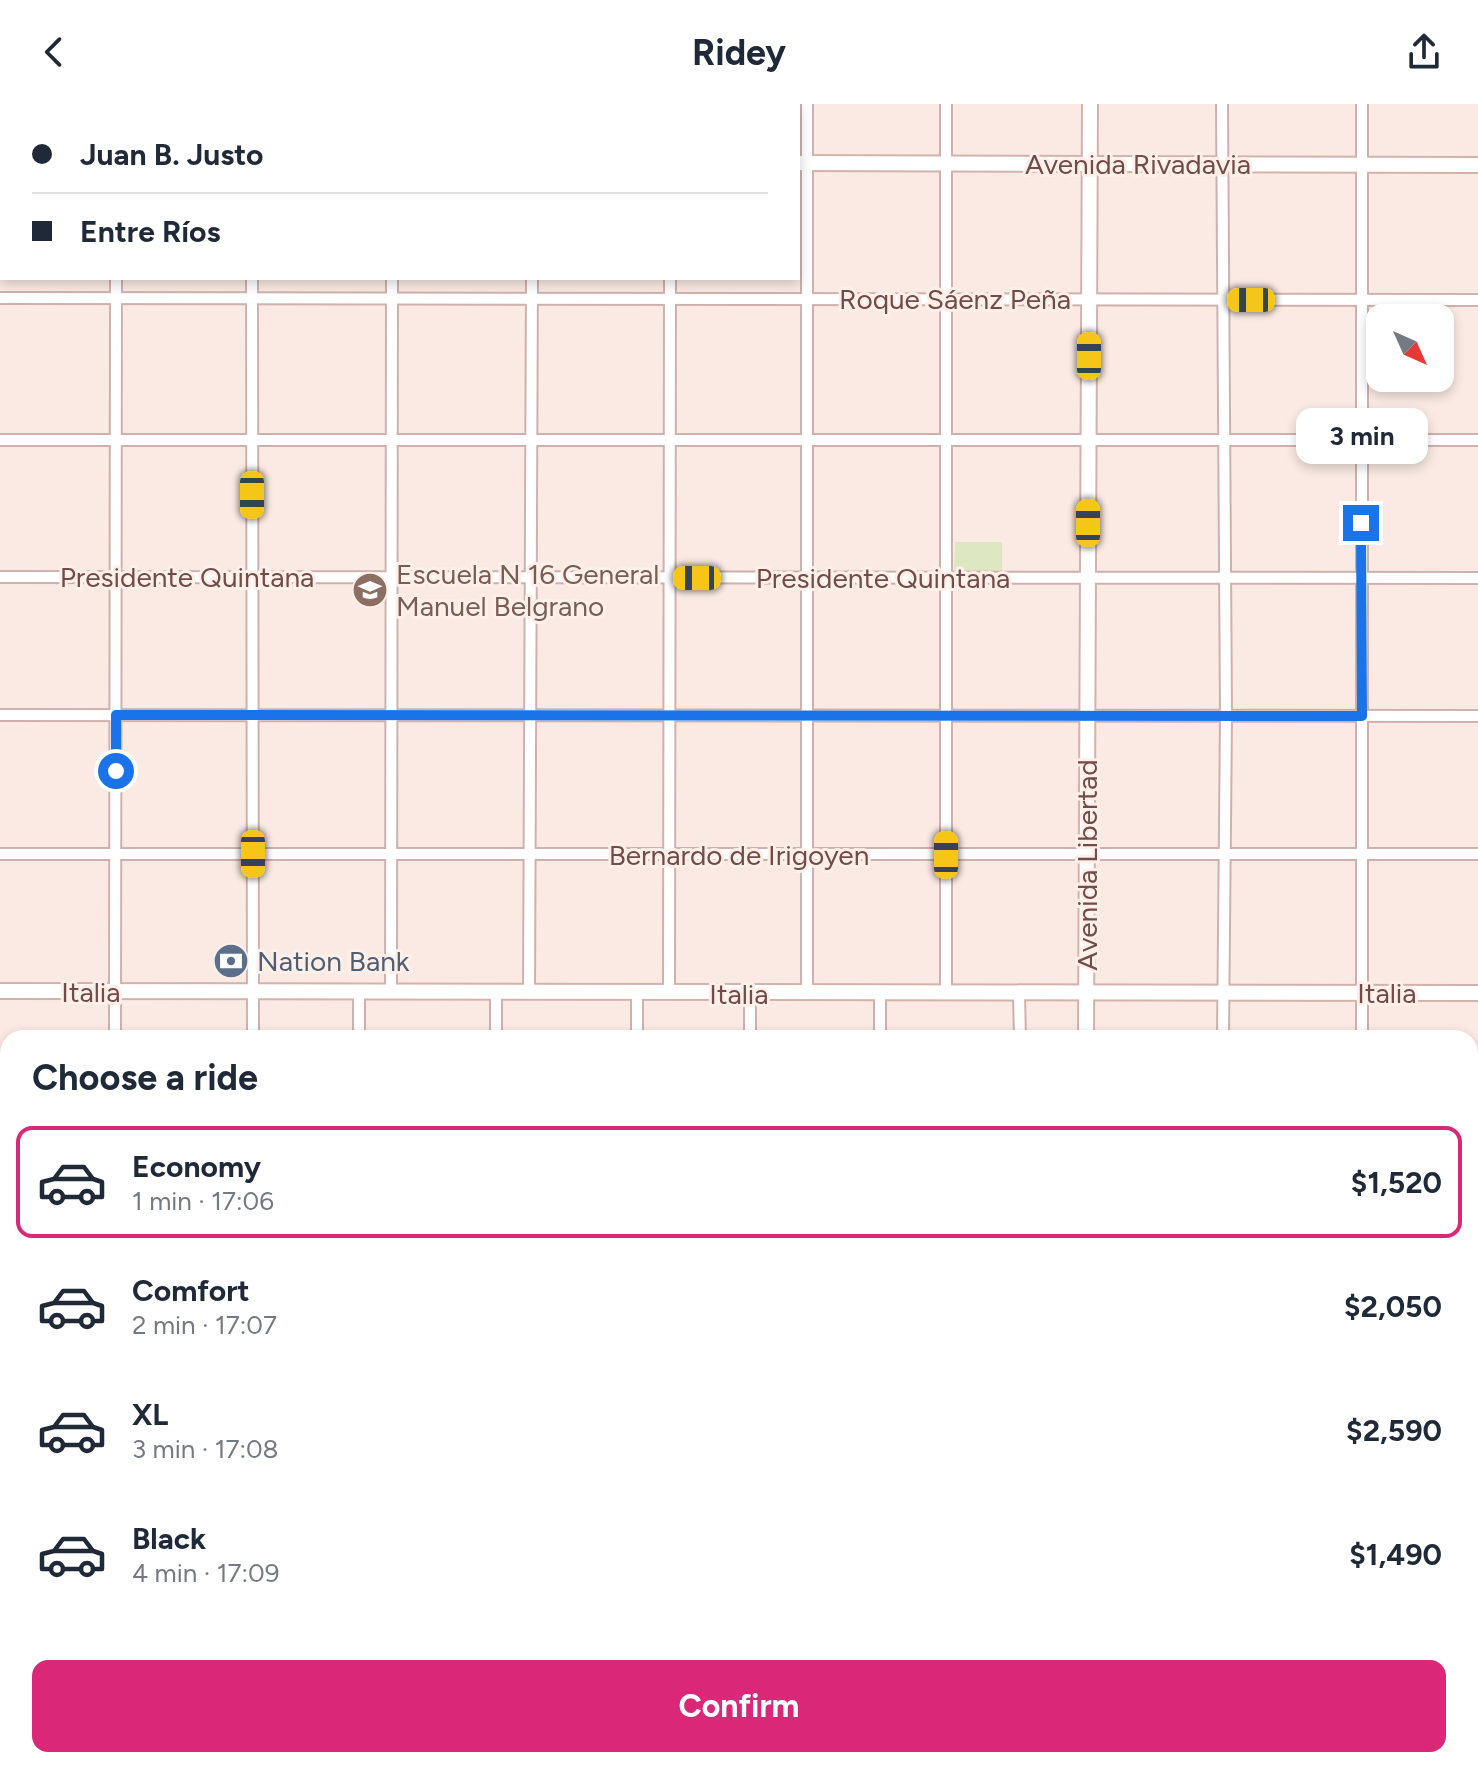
<!DOCTYPE html>
<html lang="en">
<head>
<meta charset="utf-8">
<style>
	:root { --surface:#fff; --page:#f6f6f7; --text:#1f2937; --muted:#747a83; --line:#e0e1e3; --accent:#db2777 }
	body { margin:0; font-family:Figtree,sans-serif; background:var(--page); color:var(--text); height:100vh; display:flex; flex-direction:column; font-size:30px; white-space:nowrap }
	* { box-sizing:border-box; margin:0 }
	p { font-size:26px; color:var(--muted) }
	.icon { flex:none; width:44px; height:44px; fill:none; stroke:currentColor; stroke-width:2; stroke-linecap:round; stroke-linejoin:round }
	.map { position:relative; flex:1; overflow:hidden }
	.sheet { position:absolute; left:0px; top:926px; width:1478px; height:738px; display:flex; flex-direction:column; background:var(--surface); border-radius:24px 24px 0 0; box-shadow:0 4px 12px #0003 }
	.sheet>* { flex:none }
	.banner { position:absolute; left:0px; top:0px; width:800px; height:176px; box-shadow:0 4px 12px #0003; display:grid; align-content:center; height:176px; padding:0 32px; background:var(--surface) }
	.needle { width:52px; rotate:135deg }
	.fabs { position:absolute; left:1366px; top:200px; display:grid; gap:16px }
	.fabs a { display:grid; place-items:center; width:88px; height:88px; border-radius:16px; background:var(--surface); box-shadow:0 4px 12px #0003; font-size:40px }
	.end { position:absolute; width:36px; height:36px; margin:-18px; border:10px solid #1a73e8; background:#fff; box-shadow:0 0 0 4px #fff }
	.from { border-radius:50% }
	.bubble { position:absolute; height:56px; border-radius:16px; background:var(--surface); box-shadow:0 4px 12px #0003; font-size:26px; font-weight:700; line-height:56px; text-align:center }
	.car { position:absolute; width:24px; height:48px; margin:-24px -12px; border-radius:10px; box-shadow:0 0 6px 2px #0007; background:linear-gradient(#f5c518 24%,#345 0 40%,#f5c518 0 76%,#345 0 86%,#f5c518 0) }
	.banner b { display:flex; align-items:center; gap:28px; height:76px; font-size:30px }
	.banner b+b { border-top:2px solid var(--line) }
	.banner i { width:20px; height:20px; background:var(--text) }
	ul { padding:0; list-style:none }
	li { display:flex; align-items:center; gap:24px; height:112px; margin:0 16px 12px; padding:0 16px; border:4px solid transparent; border-radius:16px }
	li div { flex:1 }
	li b { display:block; font-size:30px }
	li em { font-style:normal; font-weight:700 }
	li.on { border-color:var(--accent) }
	li>.icon { width:72px; height:72px; stroke-width:1.5 }
	h2 { padding:0 32px; font-size:36px; line-height:96px }
	.button { display:flex; gap:16px; margin-top:auto; padding:16px 32px }
	.button a { flex:1; height:92px; border-radius:16px; background:var(--accent); color:#fff; font-size:32px; font-weight:700; line-height:92px; text-align:center }
	header { display:flex; justify-content:space-between; align-items:center; height:104px; padding:0 32px; background:var(--surface); font-size:36px; font-weight:700 }
	.map>svg:first-child { display:block }
</style>
</head>
<body>
<header><svg class="icon" aria-label="back" viewBox="0 0 24 24"><path d="M15 5l-7 7 7 7"/></svg>Ridey<svg class="icon" aria-label="share" viewBox="0 0 24 24"><path d="M12 15V3M7 8l5-5 5 5M5 13v7h14v-7"/></svg></header>
<div class="map">
<svg width="1478" height="1663" viewBox="0 0 1478 1663">
	<rect width="100%" height="100%" fill="#fbeae3"/>
	<g fill="#dde8c2">
		<path d="M955 438H1002V467H954Z"/>
		<path d="M1470 1315 1478 1316V1433H1470Z"/>
	</g>
	<g fill="none" stroke-linecap="round" stroke-linejoin="round">
		<defs>
			<g id="street">
				<path d="M532 0V2"/>
				<path d="M670 0V2"/>
				<path d="M807 0V890"/>
				<path d="M946 0V890"/>
				<path d="M1222 0 1226 612 1223 934"/>
				<path d="M117 2V0"/>
				<path d="M253 2V0"/>
				<path d="M393 2V0"/>
				<path d="M252 174 253 934"/>
				<path d="M0 194 1478 196"/>
				<path d="M0 336H1478"/>
				<path d="M0 473 1478 474"/>
				<path d="M0 611 1478 612"/>
				<path d="M0 750H1478"/>
				<path d="M391 889 392 174"/>
				<path d="M529 889 532 174"/>
				<path d="M669 889 670 174"/>
				<path d="M880 890V934"/>
				<path d="M1019 890 1020 934"/>
				<path d="M115 934 116 174"/>
				<path d="M359 934V889"/>
				<path d="M496 934V889"/>
				<path d="M637 934V889"/>
				<path d="M750 934V890"/>
				<path d="M1362 934V0"/>
				<path d="M0 1026H8"/>
				<path d="M1470 1028H1478"/>
				<path d="M0 1164H8"/>
				<path d="M1470 1166H1478"/>
				<path d="M0 1305H8"/>
				<path d="M1470 1306H1478"/>
				<path d="M1470 1443H1478"/>
				<path d="M1470 1583H1478"/>
				<path d="M104 1656V1663"/>
				<path d="M240 1656V1663"/>
				<path d="M748 1656 769 1663"/>
				<path d="M1362 1656V1663"/>
				<path d="M373 1663V1656"/>
				<path d="M495 1663V1656"/>
				<path d="M635 1663V1656"/>
				<path d="M886 1663V1656"/>
				<path d="M1222 1663V1656"/>
			</g>
			<g id="secondary">
				<path d="M0 57H2"/>
				<path d="M798 59 1478 61"/>
				<path d="M0 887 1478 889"/>
				<path d="M1086 934 1090 0"/>
				<path d="M0 1442H8"/>
				<path d="M0 1581H8"/>
				<path d="M1086 1656V1663"/>
			</g>
		</defs>
		<use href="#street" stroke="#ceb1ad" stroke-width="14"/>
		<use href="#secondary" stroke="#d3b2ac" stroke-width="18"/>
		<use href="#street" stroke="#fff" stroke-width="10"/>
		<use href="#secondary" stroke="#fff" stroke-width="14"/>
	</g>
	<g fill="none" stroke-linecap="round" stroke-linejoin="round">
		<path stroke="#1a73e8" stroke-width="10" d="M116 667V611L1362 612 1361 419"/>
	</g>
	<defs>
		<symbol id="school-disc" viewBox="-11 -11 22 22"><circle r="9.5" fill="#8d6e63" stroke="#feefe9"/><path d="M0-5L7-2L0 1L-7-2ZM-4 1L0 2.5L4 1V4Q0 6-4 4Z" fill="#fff"/></symbol>
		<symbol id="bank-disc" viewBox="-11 -11 22 22"><circle r="9.5" fill="#5c6f8a" stroke="#feefe9"/><path d="M-6-4H6V4H-6ZM0-2.3a2.3 2.3 0 1 0 0 4.6a2.3 2.3 0 1 0 0-4.6Z" fill="#fff"/></symbol>
	</defs>
	<g fill-rule="evenodd">
		<use href="#school-disc" x="350" y="466" width="40" height="40"/>
		<use href="#bank-disc" x="211" y="837" width="40" height="40"/>
	</g>
	<g text-anchor="middle" stroke-width="6" stroke-linejoin="round" paint-order="stroke">
		<g font-size="28" fill="#724c4a" stroke="#feefe9">
			<text x="1138" y="70">Avenida Rivadavia</text>
			<text x="955" y="205">Roque Sáenz Peña</text>
			<text x="187" y="483">Presidente Quintana</text>
			<text x="883" y="484">Presidente Quintana</text>
			<text x="739" y="761">Bernardo de Irigoyen</text>
			<text transform="translate(1087 761) rotate(-90)" y="10">Avenida Libertad</text>
			<text x="91" y="898">Italia</text>
			<text x="1387" y="899">Italia</text>
			<text x="739" y="900">Italia</text>
		</g>
		<g font-size="28" fill="#785e54" stroke="#feefe9" text-anchor="start">
			<text x="396" y="480">Escuela N 16 General<tspan x="396" dy="32">Manuel Belgrano</tspan></text>
		</g>
		<g font-size="28" fill="#4e5e75" stroke="#feefe9" text-anchor="start">
			<text x="257" y="867">Nation Bank</text>
		</g>
	</g>
</svg>
<div class="fabs">
<a><svg class="needle" viewBox="-14 -14 28 28"><path d="M0-13l5 13h-10z" fill="#e53935"/><path d="M0 13l5-13h-10z" fill="#747a83"/></svg></a>
</div>
<i class="end from" style="left:116px;top:667px"></i>
<i class="end" style="left:1361px;top:419px"></i>
<div class="bubble" style="left:1296px;top:304px;width:132px">3 min</div>
<i class="car" style="left:1251px;top:196px;rotate:270deg"></i>
<i class="car" style="left:1089px;top:252px;rotate:0deg"></i>
<i class="car" style="left:252px;top:391px;rotate:180deg"></i>
<i class="car" style="left:1088px;top:419px;rotate:0deg"></i>
<i class="car" style="left:697px;top:474px;rotate:270deg"></i>
<i class="car" style="left:253px;top:750px;rotate:180deg"></i>
<i class="car" style="left:946px;top:751px;rotate:0deg"></i>
<div class="banner">
<b><i class="from"></i>Juan B. Justo</b>
<b><i></i>Entre Ríos</b>
</div>
<section class="sheet">
<h2>Choose a ride</h2>
<ul>
<li class="on"><svg class="icon" aria-label="car" viewBox="0 0 24 24"><path d="M5 17H2v-5l4-1 3-4h7l3 4 3 1v5h-3M9 17h6M6 11h13"/><circle cx="7" cy="17" r="2"/><circle cx="17" cy="17" r="2"/></svg><div><b>Economy</b><p>1 min · 17:06</p></div><em>$1,520</em></li>
<li><svg class="icon" aria-label="car" viewBox="0 0 24 24"><path d="M5 17H2v-5l4-1 3-4h7l3 4 3 1v5h-3M9 17h6M6 11h13"/><circle cx="7" cy="17" r="2"/><circle cx="17" cy="17" r="2"/></svg><div><b>Comfort</b><p>2 min · 17:07</p></div><em>$2,050</em></li>
<li><svg class="icon" aria-label="car" viewBox="0 0 24 24"><path d="M5 17H2v-5l4-1 3-4h7l3 4 3 1v5h-3M9 17h6M6 11h13"/><circle cx="7" cy="17" r="2"/><circle cx="17" cy="17" r="2"/></svg><div><b>XL</b><p>3 min · 17:08</p></div><em>$2,590</em></li>
<li><svg class="icon" aria-label="car" viewBox="0 0 24 24"><path d="M5 17H2v-5l4-1 3-4h7l3 4 3 1v5h-3M9 17h6M6 11h13"/><circle cx="7" cy="17" r="2"/><circle cx="17" cy="17" r="2"/></svg><div><b>Black</b><p>4 min · 17:09</p></div><em>$1,490</em></li>
</ul>
<div class="button"><a>Confirm</a></div>
</section>
</div>
</body>
</html>
